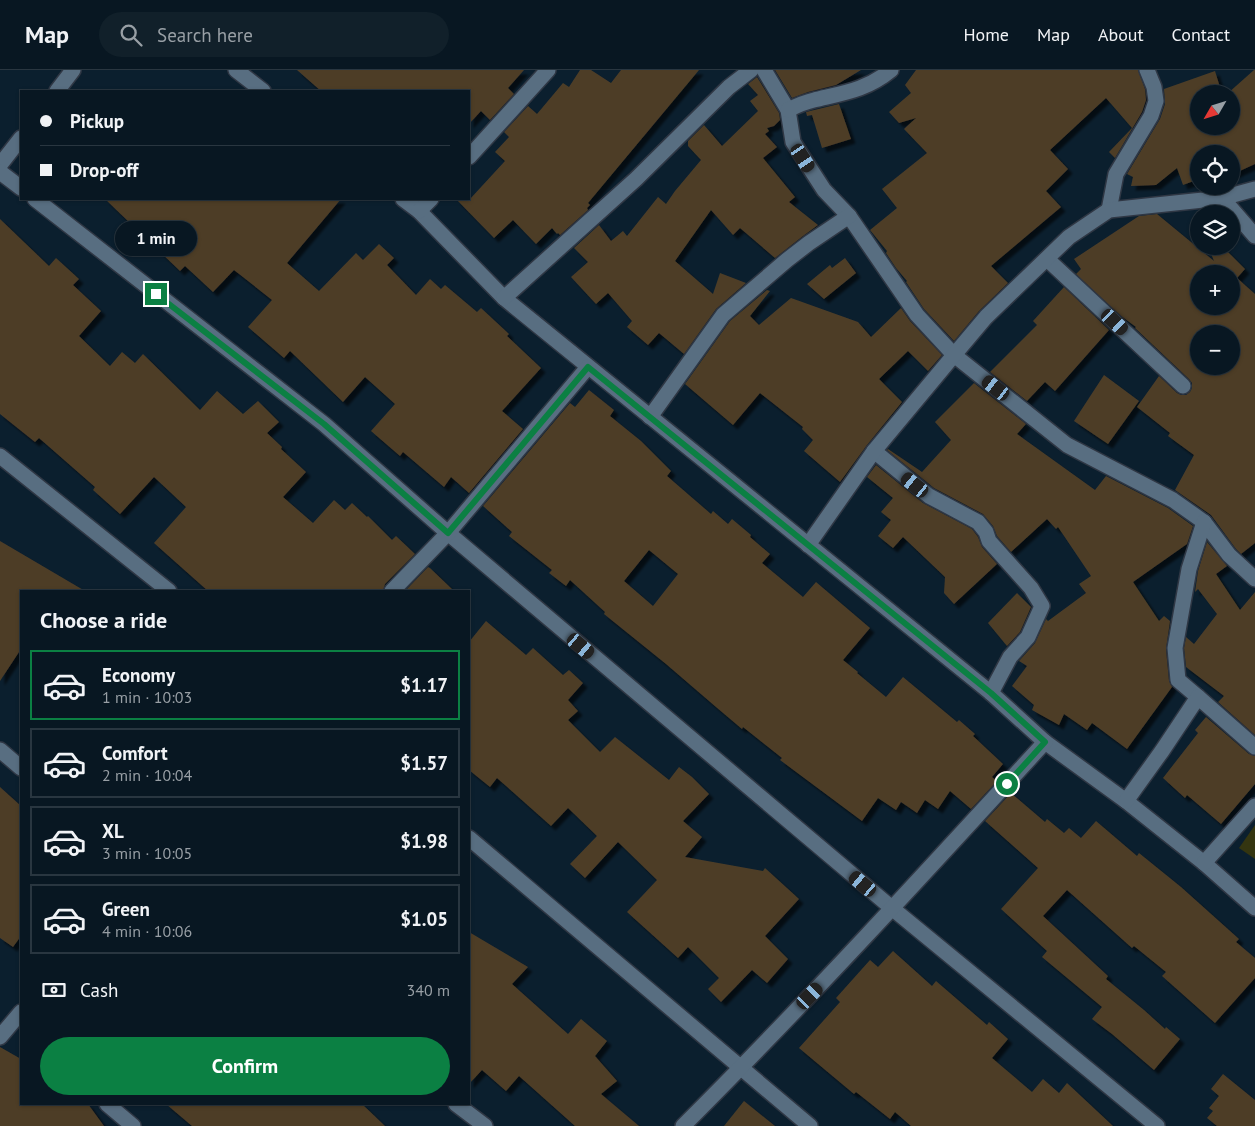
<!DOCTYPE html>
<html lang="en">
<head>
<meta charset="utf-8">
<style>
	:root { --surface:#081722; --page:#11202a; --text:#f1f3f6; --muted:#989fa5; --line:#293640; --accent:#0b8043 }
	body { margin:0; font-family:"PT Sans",sans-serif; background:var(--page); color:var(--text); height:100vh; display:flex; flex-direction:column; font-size:19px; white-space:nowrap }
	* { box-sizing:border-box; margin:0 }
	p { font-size:16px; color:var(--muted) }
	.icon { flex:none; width:28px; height:28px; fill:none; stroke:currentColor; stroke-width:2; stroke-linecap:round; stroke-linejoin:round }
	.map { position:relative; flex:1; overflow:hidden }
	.drawer { position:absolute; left:20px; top:520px; width:450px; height:515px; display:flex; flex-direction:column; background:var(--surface); border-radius:0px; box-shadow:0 1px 4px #0004,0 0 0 1px var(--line) }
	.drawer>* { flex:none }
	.guide { position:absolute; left:20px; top:20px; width:450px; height:110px; border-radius:0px; box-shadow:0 1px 4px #0004,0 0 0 1px var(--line); display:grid; align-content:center; height:110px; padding:0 20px; background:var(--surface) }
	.needle { width:32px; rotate:231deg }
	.tools { position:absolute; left:1190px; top:15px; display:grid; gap:10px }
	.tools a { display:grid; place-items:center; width:50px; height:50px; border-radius:50%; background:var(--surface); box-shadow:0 1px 4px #0004,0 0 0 1px var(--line); font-size:25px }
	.end { position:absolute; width:22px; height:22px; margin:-11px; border:6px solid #0b8043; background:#fff; box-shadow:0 0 0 2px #fff }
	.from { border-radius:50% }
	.bubble { position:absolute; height:35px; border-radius:18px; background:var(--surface); box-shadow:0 1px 4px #0004,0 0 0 1px var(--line); font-size:16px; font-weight:800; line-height:35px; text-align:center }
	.car { position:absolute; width:15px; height:30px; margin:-15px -8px; border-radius:6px; box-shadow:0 0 4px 1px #0007; background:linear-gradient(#222 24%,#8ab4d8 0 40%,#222 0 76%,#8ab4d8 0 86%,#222 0) }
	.guide b { display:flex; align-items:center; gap:18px; height:48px; font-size:19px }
	.guide b+b { border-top:1px solid var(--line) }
	.guide i { width:12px; height:12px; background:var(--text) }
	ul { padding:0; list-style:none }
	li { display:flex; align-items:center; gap:15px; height:70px; margin:0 10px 8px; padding:0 10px; border:2px solid var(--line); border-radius:0px }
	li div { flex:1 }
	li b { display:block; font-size:19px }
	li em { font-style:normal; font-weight:800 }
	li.active { border-color:var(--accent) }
	li>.icon { width:45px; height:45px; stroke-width:1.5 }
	h2 { padding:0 20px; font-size:22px; line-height:60px }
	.pay { display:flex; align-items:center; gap:12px; height:55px; padding:0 20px; font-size:19px }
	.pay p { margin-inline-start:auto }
	.button { display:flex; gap:10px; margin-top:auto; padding:10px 20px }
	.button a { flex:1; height:58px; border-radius:30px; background:var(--accent); color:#fff; font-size:20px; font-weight:800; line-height:58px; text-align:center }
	header { display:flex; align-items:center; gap:30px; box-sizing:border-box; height:70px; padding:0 25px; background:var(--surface); border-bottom:1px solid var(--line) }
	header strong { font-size:24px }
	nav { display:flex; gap:28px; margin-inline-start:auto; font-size:18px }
	.search { width:350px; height:45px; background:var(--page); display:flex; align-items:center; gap:12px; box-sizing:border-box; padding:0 18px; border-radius:28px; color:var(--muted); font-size:19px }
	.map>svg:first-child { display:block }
</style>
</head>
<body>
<header>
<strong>Map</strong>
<div class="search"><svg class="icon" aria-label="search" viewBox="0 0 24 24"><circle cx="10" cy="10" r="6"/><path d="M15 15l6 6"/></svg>Search here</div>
<nav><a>Home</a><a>Map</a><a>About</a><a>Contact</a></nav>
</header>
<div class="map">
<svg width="1255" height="1056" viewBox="0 0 1255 1056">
	<defs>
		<filter id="shadow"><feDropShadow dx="4.5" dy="4.5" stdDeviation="1" flood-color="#0009"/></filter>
	</defs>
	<rect width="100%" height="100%" fill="#0b1f2e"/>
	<path fill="#343510" d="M1255 755V789L1239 778Z"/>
	<g fill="#4d3d28" fill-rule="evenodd" filter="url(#shadow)">
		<path d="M297 0H524L508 18 514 24 490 50 481 41 469 54V21H321Z"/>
		<path d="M580 0H591L611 13 621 0H699L588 133 590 135 587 138 588 140 560 165 558 163 557 164 552 158 536 174 513 150 494 168 456 129H470L505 91 495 82 509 67 504 62 528 36 537 44 563 13 569 17Z"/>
		<path d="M775 0H861L836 15 808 22 792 28Z"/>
		<path d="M916 0H1138L1145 19 1146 30 1142 42 1115 88 1109 82 1132 58 1106 28 1050 80 1068 99 1046 121 1061 137 991 196 1008 213 979 241 954 271 924 239 906 212 907 211 896 198 886 183 887 181 870 160 897 138 882 119 927 83 904 59 916 48 899 53 889 42 911 23 905 15Z"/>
		<path d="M1254 0H1255V94L1231 105V84H1199V109L1183 115 1177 98 1156 115 1131 116 1133 107 1127 104 1160 49 1165 34 1164 19 1215 1 1222 24H1199V56H1231V24H1227Z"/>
		<path d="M757 7 779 43 780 50 774 56 767 58 769 61 765 64 777 77 763 88 795 127 789 132 818 155 803 166 775 188 740 158 733 165 711 140 675 191 713 224 720 203 746 213 716 239 684 284 659 263 648 275 627 257 632 251 608 223 596 234 571 207 588 192 574 178 599 155 611 171 623 161 627 166 658 127 666 134 675 121 701 90 688 76V71L704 55 722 76 758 41 750 31 758 25 748 14Z"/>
		<path d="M839 34 851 69 822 78 812 45 807 46 806 42Z"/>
		<path d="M105 129H341L287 193 319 221 356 183 363 190 379 174 394 188 387 195 416 225 430 209 441 219 445 215 477 242 481 238 509 264 507 266 541 298 502 341 523 359 469 423 451 407 444 417 403 382 400 386 371 361 395 334 365 307 343 332 290 281 284 288 248 257 272 230 234 200 213 222 185 196 180 201Z"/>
		<path d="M1157 144 1214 191 1208 176H1222L1245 199 1237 208 1255 224V473L1241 484 1236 479 1211 445 1175 420 1194 385 1168 366 1170 363 1137 337 1159 306 1177 323 1181 325H1186L1190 322 1192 318V313L1189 309 1135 258 1136 257 1121 246 1076 204 1081 199 1074 189 1139 146ZM1199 204H1231V236H1199ZM1199 264H1231V296H1199Z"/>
		<path d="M0 149 49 196 56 188 79 209 73 215 101 241 79 266 110 296 122 282 135 293 143 284 200 340 217 321 243 344 258 331 279 352 267 363 282 377 281 379 306 402 283 427 313 453 334 430 345 440 352 433 367 447 368 446 392 470 396 466 415 484 385 514 383 521H208L154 473 186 437 154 407 120 444 93 420 95 417 39 368 35 372 0 344Z"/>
		<path d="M845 188 856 203 824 229 807 214 830 195 832 198Z"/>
		<path d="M1064 217 1109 260 1055 321 1045 312 1027 331 990 302 1037 255 1033 251Z"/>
		<path d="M767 220 770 221 750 246 759 255 791 228 858 252 871 267 901 238 910 251 942 285 928 301 908 281 879 309 902 332 867 375 840 412 804 381 813 370 802 359 803 357 760 323 733 355 685 314 730 251Z"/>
		<path d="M1104 305 1139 331 1108 374 1074 351Z"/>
		<path d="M974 313 1026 354 1017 364 1095 420 1106 406 1168 438 1193 456 1187 474 1133 512 1159 551 1164 546 1170 551 1166 579 1169 611 1172 617 1127 679 1092 653 1087 660 1064 644 1059 655 1032 640 1034 635 1012 616 1027 596 1019 591 1035 573 1046 549 1048 551 1086 523 1079 514 1091 506 1058 457 1056 459 1047 449 1011 482 997 466 993 456 983 444 934 418 887 380 888 379 922 402 951 370 935 352Z"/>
		<path d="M589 320 614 340 610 346 641 371 671 401 667 406 711 444 713 441 728 454 732 449 751 465 750 467 770 484 762 493 803 527 816 512 870 558 843 590 858 602 857 603 886 627 903 607 957 652 959 650 975 664 973 666 1003 694 992 707 997 711 971 739 950 721 938 739 925 730 917 743 901 732 896 740 878 728 862 751 780 690 782 688 743 657 742 659 716 637 666 594 604 544 605 542 570 510 566 516 549 503 552 500 509 466 512 462 483 436 570 333 575 337ZM649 480 678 504 653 536 624 511Z"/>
		<path d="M876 395 923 433 972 459 978 467 982 477 997 494 954 534 944 523 945 507 903 467 893 478 878 466 891 450 881 442 893 428 867 407Z"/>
		<path d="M0 471 85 521H21V579L0 611Z"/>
		<path d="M1207 472 1227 496 1216 504 1240 540 1255 522V665L1218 632 1224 626 1186 597 1184 578 1186 567 1194 574 1217 544 1198 519 1195 522 1198 501Z"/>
		<path d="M428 497 430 498 454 521H405Z"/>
		<path d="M1017 523 1031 537 1020 562 1007 576 988 553Z"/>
		<path d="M486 551 526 585 533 578 563 605 569 600 583 613 568 630 578 641 568 650 600 682 615 667 669 710 679 697 692 707 709 724 683 751 702 767 685 787 763 801 765 798 799 829 765 866 788 889 767 913 752 900 721 932 708 919 719 908 688 877 678 888 627 842 657 810 618 772 585 808 570 794 597 766 568 738 551 756 497 708 490 717 469 700V572Z"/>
		<path d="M1206 647 1249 684 1255 686V714L1221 754 1187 725 1185 728 1163 708 1198 663 1195 660Z"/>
		<path d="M0 717 21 736V866L13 877 0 868Z"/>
		<path d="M1011 723 1045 752 1047 749 1064 763 1069 758 1081 768 1096 751 1137 786 1139 783 1181 817 1239 869 1236 872 1255 888V908L1215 953 1162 906 1166 902 1134 876 1132 878 1067 820 1043 846 1108 906 1106 909 1144 940 1165 959 1166 957 1180 969 1154 1000 1112 964 1092 949 1102 937 1042 887 1047 881 1001 839 1038 798 985 751Z"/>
		<path d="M469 862 528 897 512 914 568 964 581 949 607 971 595 986 617 1011 601 1024 639 1056H575L519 1006 506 1021 482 1000 469 1014Z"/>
		<path d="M893 881 932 916 936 911 987 955 989 952 1008 969 992 988 1032 1022 1043 1009 1059 1023 1067 1013 1113 1056H911L895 1042 890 1049 856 1022 854 1024 799 978 840 932 836 928 870 890 878 897Z"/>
		<path d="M0 977 21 989V1034H88L104 1056H0Z"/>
		<path d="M1223 1004 1255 1030V1056H1217L1207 1048 1213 1041 1209 1038 1219 1026 1211 1019Z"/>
		<path d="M744 1031 775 1056H724Z"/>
		<path d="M166 1034H362L385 1056H192Z"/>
	</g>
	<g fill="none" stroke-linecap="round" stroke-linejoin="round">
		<defs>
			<g id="minor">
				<path d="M236 0 263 21"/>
				<path d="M764 0 788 40 793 72 824 120 849 146 917 245 954 285 1067 375 1173 430 1204 452 1229 485 1255 509"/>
				<path d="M57 21 73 0"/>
				<path d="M788 40C796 36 805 32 814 30 843 23 867 20 891 0"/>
				<path d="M469 87 548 0"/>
				<path d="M0 95 21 68"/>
				<path d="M0 102 21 118"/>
				<path d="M1222 128 1255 166"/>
				<path d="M35 129 324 354 448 463 893 839 1157 1056"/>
				<path d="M403 129 419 141 504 228 991 623 1045 672 1126 731 1204 793 1255 838"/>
				<path d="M1109 140 1116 104 1151 46 1156 31 1154 17 1147 0"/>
				<path d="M419 141 431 129"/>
				<path d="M1047 189 1183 316"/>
				<path d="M504 228 636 109 729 17 751 0"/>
				<path d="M650 347 723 245 787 190 809 173 849 146"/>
				<path d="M874 381 929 426 978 452 986 462 989 471 1031 518 1042 536 1028 567 1010 587 991 623"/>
				<path d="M0 386 169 521"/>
				<path d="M808 475 874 381 954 285 986 247 1069 167 1109 140 1222 128 1255 119"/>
				<path d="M392 521 448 463 588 297"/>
				<path d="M1198 627 1178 610 1175 578 1189 499 1204 452"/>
				<path d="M0 680 21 698"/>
				<path d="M1126 731 1162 681 1198 627 1255 677"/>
				<path d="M469 768 810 1056"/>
				<path d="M1204 793 1255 736"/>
				<path d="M0 967 21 942"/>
				<path d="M107 1034 133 1056"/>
				<path d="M456 1034 485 1056"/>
				<path d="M683 1056C807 932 926 802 1045 672"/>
			</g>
		</defs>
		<use href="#minor" stroke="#2f3744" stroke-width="18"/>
		<use href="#minor" stroke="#586e81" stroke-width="15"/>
	</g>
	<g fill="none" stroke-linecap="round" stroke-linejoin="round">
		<path stroke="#0b8043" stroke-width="6" d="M156 224 324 354 448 463 588 297 991 623 1045 672 1007 714"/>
	</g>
</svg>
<div class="tools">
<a><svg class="needle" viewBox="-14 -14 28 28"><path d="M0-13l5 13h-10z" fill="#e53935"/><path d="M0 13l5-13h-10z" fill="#989fa5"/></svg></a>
<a><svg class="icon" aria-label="locate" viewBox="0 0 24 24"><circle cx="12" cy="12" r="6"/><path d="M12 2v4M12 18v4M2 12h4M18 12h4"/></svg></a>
<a><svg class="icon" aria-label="layers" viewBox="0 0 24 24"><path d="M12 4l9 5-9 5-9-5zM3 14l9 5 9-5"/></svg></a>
<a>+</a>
<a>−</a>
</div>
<i class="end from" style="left:1007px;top:714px"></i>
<i class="end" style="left:156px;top:224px"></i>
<div class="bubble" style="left:115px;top:151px;width:82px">1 min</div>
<i class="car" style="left:803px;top:88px;rotate:147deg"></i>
<i class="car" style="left:1115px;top:252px;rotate:133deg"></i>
<i class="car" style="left:996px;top:318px;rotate:308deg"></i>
<i class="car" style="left:915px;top:415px;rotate:309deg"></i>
<i class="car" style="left:581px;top:576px;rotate:130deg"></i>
<i class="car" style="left:863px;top:814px;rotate:310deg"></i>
<i class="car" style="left:810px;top:926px;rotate:44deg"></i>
<div class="guide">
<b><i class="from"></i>Pickup</b>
<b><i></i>Drop-off</b>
</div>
<section class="drawer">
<h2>Choose a ride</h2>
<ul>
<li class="active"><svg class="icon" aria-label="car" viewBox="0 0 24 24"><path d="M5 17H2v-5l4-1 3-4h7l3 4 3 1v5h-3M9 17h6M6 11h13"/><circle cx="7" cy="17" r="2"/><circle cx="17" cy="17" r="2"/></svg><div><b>Economy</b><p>1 min · 10:03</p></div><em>$1.17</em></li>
<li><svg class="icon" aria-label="car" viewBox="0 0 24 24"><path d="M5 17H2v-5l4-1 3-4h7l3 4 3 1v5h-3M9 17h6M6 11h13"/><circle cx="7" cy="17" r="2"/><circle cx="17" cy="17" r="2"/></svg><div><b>Comfort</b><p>2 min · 10:04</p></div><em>$1.57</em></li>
<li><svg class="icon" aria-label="car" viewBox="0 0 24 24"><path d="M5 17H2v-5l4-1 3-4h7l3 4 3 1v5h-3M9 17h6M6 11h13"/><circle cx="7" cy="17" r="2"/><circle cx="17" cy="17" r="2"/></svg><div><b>XL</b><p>3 min · 10:05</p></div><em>$1.98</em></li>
<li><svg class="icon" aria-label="car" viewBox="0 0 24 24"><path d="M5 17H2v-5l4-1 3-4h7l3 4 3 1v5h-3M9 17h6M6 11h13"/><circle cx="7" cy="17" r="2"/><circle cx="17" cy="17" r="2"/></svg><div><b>Green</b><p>4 min · 10:06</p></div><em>$1.05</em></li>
</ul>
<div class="pay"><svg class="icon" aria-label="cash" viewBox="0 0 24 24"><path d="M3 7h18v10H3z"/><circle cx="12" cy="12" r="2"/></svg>Cash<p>340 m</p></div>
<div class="button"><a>Confirm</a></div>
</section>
</div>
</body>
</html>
